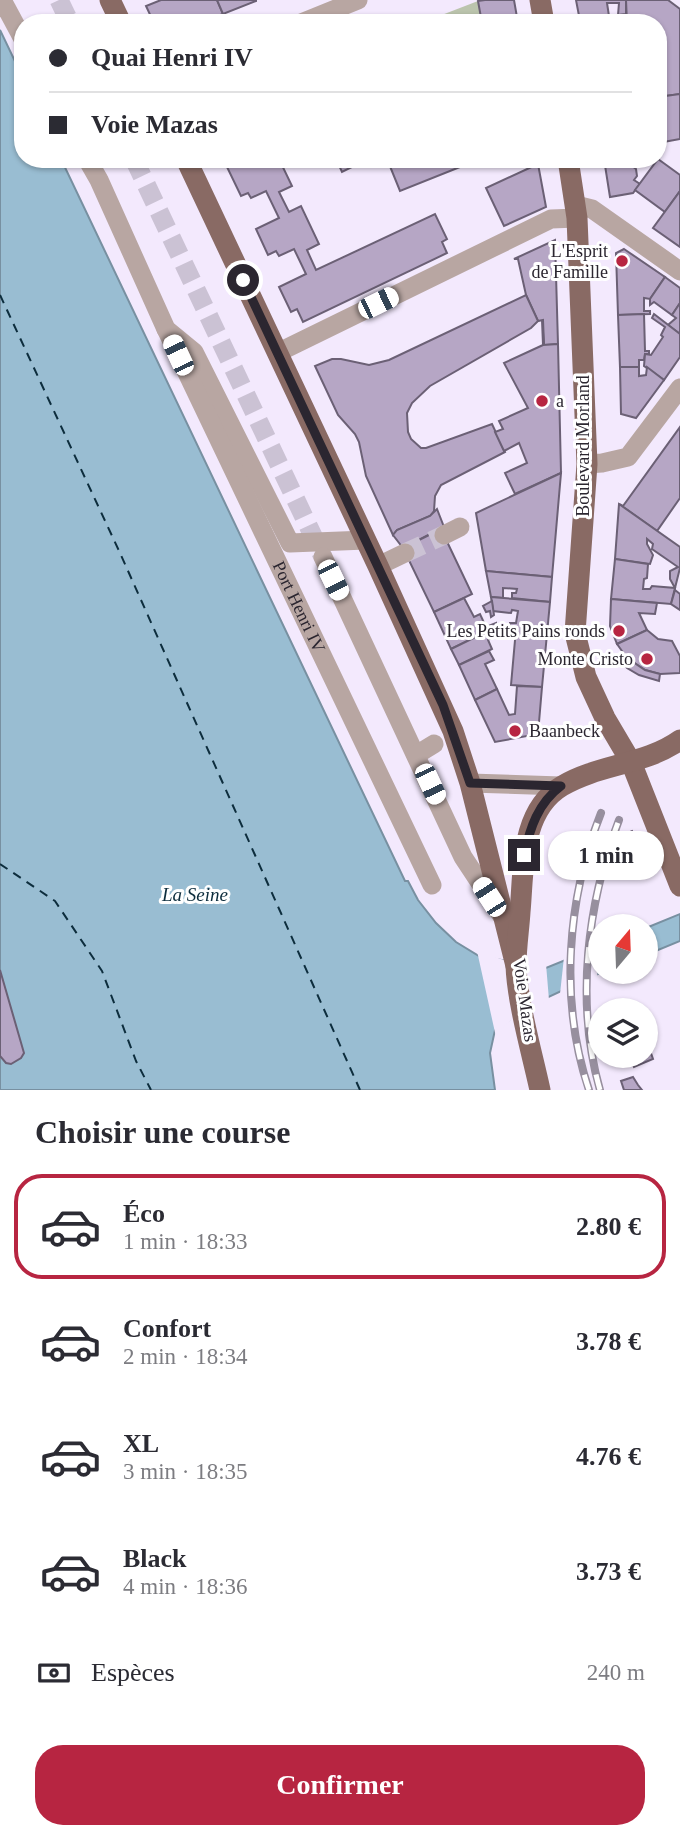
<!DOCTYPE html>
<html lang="fr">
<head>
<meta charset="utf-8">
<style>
	:root { --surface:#fff; --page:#f7f7f7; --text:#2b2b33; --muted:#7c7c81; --line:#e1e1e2; --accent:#b72541 }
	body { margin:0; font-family:"Times New Roman",serif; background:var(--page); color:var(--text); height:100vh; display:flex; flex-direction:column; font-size:26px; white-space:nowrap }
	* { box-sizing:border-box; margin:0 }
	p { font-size:23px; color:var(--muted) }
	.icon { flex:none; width:38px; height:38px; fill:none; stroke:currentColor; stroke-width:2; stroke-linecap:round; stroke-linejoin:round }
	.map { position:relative; height:1090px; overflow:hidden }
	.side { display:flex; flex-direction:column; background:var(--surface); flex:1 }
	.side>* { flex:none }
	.banner { position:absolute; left:14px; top:14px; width:653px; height:154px; border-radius:28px; box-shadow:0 2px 5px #0004; display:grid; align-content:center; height:154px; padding:0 35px; background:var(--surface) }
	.needle { width:46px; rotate:19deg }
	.tools { position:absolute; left:588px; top:914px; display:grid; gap:14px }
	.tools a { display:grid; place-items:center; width:70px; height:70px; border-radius:50%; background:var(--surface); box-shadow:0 2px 5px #0004; font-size:35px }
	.end { position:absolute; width:32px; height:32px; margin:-16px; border:9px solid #2b2630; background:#fff; box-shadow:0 0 0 4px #fff }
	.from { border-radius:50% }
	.bubble { position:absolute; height:49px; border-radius:24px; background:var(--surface); box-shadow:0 2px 5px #0004; font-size:23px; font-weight:800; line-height:49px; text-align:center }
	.car { position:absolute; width:21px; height:42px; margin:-21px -10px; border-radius:9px; box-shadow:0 0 5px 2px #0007; background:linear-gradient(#fff 24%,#345 0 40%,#fff 0 76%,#345 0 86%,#fff 0) }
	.banner b { display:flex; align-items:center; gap:24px; height:66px; font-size:26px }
	.banner b+b { border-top:2px solid var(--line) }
	.banner i { width:18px; height:18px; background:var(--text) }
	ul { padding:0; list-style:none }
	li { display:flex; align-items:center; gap:21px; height:105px; margin:0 14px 10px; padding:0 21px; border:4px solid transparent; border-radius:28px }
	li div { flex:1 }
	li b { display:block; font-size:26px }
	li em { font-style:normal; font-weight:800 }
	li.selected { border-color:var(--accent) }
	li>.icon { width:63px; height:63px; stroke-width:1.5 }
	h2 { padding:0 35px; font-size:32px; line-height:84px }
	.pay { display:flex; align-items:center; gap:18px; height:77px; padding:0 35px; font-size:26px }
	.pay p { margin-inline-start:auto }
	.action { display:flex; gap:14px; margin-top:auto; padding:14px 35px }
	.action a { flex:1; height:80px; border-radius:28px; background:var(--accent); color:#fff; font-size:28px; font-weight:800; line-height:80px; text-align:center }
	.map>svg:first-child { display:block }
</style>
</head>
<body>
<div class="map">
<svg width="680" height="1090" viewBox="0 0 680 1090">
	<rect width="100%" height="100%" fill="#f3e9fd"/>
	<path fill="#bbc4ad" d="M478 1 482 23H421Z"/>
	<g fill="#99bdd2" stroke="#7890a1" stroke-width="2">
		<path d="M0 30 23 78V159H61L405 881H408L418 900 436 923 456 942 479 956 546 968 600 946V971H604L529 1006 495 1030 490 1053 495 1090H0Z"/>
		<path d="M680 914V941L646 955V928Z"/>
	</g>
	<g fill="#f3e9fd">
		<path d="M600 943 597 978 560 994 564 957Z"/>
		<path d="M477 951 510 962 546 964 549 1000 510 1021 498 1032 496 1037Z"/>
	</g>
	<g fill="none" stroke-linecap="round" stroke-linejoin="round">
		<g stroke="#0d2d3d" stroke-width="2" stroke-dasharray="9 7" stroke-linecap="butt">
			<path d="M0 295 120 553 360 1090"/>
			<path d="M0 864 55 901 102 971 136 1061 151 1090"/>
		</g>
	</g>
	<g fill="#b6a6c5" stroke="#6b6075" stroke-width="2">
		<path d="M161 0H217L223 14 196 23H154L146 6Z"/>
		<path d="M217 0H256V1L223 14Z"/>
		<path d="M485 0H514L518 23H482L478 1Z"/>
		<path d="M576 0H626V14L618 15 619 3H607L609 16 580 21Z"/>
		<path d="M626 0H668L680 9V94L658 97V23H627Z"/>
		<path d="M609 16 611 23H580V21Z"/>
		<path d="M680 94V139L658 143V97Z"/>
		<path d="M244 159H279L292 186 279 192 289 212 301 206 319 244 307 250 316 270 435 214 447 239 442 242 447 253 303 322 297 309 291 312 279 287 306 274 294 249 279 256 276 251 268 255 256 229 279 218 266 191 251 198 248 193 241 196 227 167Z"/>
		<path d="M336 159H368L342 172Z"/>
		<path d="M387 159H480L400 191Z"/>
		<path d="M604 159H646L631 162 632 166 636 169 637 176 634 180 640 184 633 193 610 197Z"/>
		<path d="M658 159 680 175V191L665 212 635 190Z"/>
		<path d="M538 164 546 207 504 226 486 188Z"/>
		<path d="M680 191V247L653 228Z"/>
		<path d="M555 240 558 344 544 345 543 320 538 321 526 295 518 259H514Z"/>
		<path d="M624 249 665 277 650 299 644 298V311H650V314L618 315 616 253Z"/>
		<path d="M665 277 680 288V303L672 315 654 302 650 305V299Z"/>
		<path d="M526 295 538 321 531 328 430 386 412 403 407 413 408 432 411 439 421 448H426L492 424 505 452 441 485 435 496 434 511 430 516 397 530 393 535 366 476 359 442 355 434 338 415 315 366 332 359H341L369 365 389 360Z"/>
		<path d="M680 303V334L668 325 676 318 672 315Z"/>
		<path d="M644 314 645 351H649V354H645L644 360H639V367H620L618 315Z"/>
		<path d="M654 314 680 334V357L664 380 644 366 645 354 651 355 663 337 661 335 665 327 652 318Z"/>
		<path d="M542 320 544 345 558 344 561 473 515 494 505 473 527 463 519 443 504 451 495 432 503 429 499 421 528 408 504 363 543 345Z"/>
		<path d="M620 367H639V376L646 375 647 367 664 380 636 418 621 414Z"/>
		<path d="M680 427V498L657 531 619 504 623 506Z"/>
		<path d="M561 473 552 577 486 571 476 513Z"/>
		<path d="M619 504 680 547V568L675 588 670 579V571L678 567 652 549 653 544 647 539V544L653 555 650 564 615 559Z"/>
		<path d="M437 509 444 527 403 548 393 535 397 530 430 516Z"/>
		<path d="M441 529 472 594 434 612 403 548Z"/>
		<path d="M615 559 648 564 647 578 644 579 643 589H650L652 586 675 588 671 604 611 599Z"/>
		<path d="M486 571 552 577 550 602 512 598V593H516L517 589 503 588V598L491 597Z"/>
		<path d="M675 590 680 594V610L671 604Z"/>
		<path d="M491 597 550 602 542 687 511 685 516 629H510V623H516L518 611 512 610 511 613 493 611Z"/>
		<path d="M464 598 474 617 480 614 486 627 496 623V627L451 649 434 612Z"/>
		<path d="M611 599 657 603 655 614 639 613 647 630 617 644 610 626Z"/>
		<path d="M492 601 494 615 491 617 490 611 486 612 483 606Z"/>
		<path d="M492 629 495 636 488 640 492 649 459 665 451 649Z"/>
		<path d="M647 630 658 639 672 641 680 656V673L660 674 645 670 627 658 617 644Z"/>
		<path d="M489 651 494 660 485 664 497 689 475 700 459 665Z"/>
		<path d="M627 658 645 670 660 674 659 681 639 675 627 668 623 663Z"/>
		<path d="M517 686 542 687 538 734 495 742 475 700 497 689 509 715 515 714Z"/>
		<path d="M632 831 645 868 619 878 614 862 623 835Z"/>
		<path d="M0 970 24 1053 21 1058 11 1064 6 1063 0 1056Z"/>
		<path d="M646 1039 653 1059 634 1067 629 1055H646Z"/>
		<path d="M633 1077 638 1085 642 1090H624L621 1081Z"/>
	</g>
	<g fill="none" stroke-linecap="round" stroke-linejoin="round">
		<g stroke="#cbc2d4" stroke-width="19" stroke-dasharray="19 10" stroke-linecap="butt">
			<path d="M59 0 70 23"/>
			<path d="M134 159 323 557"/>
			<path d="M405 553 444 535"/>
		</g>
		<g stroke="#b8a6a2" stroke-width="19">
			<path d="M2 0 23 39"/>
			<path d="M301 23 358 0"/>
			<path d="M87 159 99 180 166 329 194 352 290 543 366 540"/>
			<path d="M576 205 592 209 680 271"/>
			<path id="s1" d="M166 329 432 885"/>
			<path d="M277 353 551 219 577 218"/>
			<path d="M587 464 602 463 628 457 680 388"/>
			<path d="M444 535 460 527"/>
			<path d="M323 557 463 857 502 916"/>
			<path d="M378 566 405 553"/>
			<path d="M416 755 434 744"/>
			<path d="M470 783 561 786"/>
		</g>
		<g stroke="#896a64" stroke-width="21">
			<path d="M110 0 121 23"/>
			<path d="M540 0 544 23"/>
			<path d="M186 159 378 566 453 731 470 783 516 966"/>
			<path d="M568 159 577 218 587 464 575 633 586 677 605 718 631 762 680 886"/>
			<path d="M540 1090C532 1053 517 1001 516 965 516 947 519 929 520 912 524 869 520 811 562 786 599 764 645 765 680 740"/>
		</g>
		<defs>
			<g id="rail">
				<path d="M589 1090C559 1001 567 899 601 813"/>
				<path d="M600 1090C575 1003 587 904 619 820"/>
			</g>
		</defs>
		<use href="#rail" stroke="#978f9e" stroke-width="8"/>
		<use href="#rail" stroke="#fff" stroke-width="5" stroke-dasharray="16" stroke-linecap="butt"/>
	</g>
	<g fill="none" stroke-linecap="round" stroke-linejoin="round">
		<path stroke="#2b2630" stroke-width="9" d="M243 280 443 705 470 783 561 786C538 803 530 828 524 855"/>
	</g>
	<g fill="#b72541" stroke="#fff" stroke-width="2.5">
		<circle cx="622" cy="261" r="7"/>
		<circle cx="542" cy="401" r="7"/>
		<circle cx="619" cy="631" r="7"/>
		<circle cx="647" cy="659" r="7"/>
		<circle cx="515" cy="731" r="7"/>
	</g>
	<g text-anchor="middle" stroke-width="6" stroke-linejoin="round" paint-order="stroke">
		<g font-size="18" fill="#2b2630" stroke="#fff" text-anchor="end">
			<text x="608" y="257">L'Esprit<tspan x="608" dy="21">de Famille</tspan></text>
			<text x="556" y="407" text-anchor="start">a</text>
			<text x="605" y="637">Les Petits Pains ronds</text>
			<text x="633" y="665">Monte Cristo</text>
			<text x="529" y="737" text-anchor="start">Baanbeck</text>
		</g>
		<g font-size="18" fill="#2b2630" stroke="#fff">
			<text transform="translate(583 446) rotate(-90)" y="6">Boulevard Morland</text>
			<text dy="6" stroke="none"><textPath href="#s1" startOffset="308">Port Henri IV</textPath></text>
			<text transform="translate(525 1000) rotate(82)" y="6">Voie Mazas</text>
		</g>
		<g font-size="19" font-style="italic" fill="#0d2d3d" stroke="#fff">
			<text x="195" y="901">La Seine</text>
		</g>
	</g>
</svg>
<div class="tools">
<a><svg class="needle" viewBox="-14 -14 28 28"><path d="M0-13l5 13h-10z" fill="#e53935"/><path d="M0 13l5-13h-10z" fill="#7c7c81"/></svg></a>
<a><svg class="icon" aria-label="layers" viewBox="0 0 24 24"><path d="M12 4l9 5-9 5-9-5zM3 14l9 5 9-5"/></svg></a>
</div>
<i class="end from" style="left:243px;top:280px"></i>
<i class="end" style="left:524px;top:855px"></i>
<div class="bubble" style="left:548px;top:831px;width:116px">1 min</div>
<i class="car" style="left:378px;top:303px;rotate:64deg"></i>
<i class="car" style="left:178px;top:355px;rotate:335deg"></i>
<i class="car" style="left:333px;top:580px;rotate:154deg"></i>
<i class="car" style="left:430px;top:784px;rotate:155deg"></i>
<i class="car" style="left:489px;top:897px;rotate:327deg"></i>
<div class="banner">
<b><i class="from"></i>Quai Henri IV</b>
<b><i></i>Voie Mazas</b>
</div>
</div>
<section class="side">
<h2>Choisir une course</h2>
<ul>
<li class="selected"><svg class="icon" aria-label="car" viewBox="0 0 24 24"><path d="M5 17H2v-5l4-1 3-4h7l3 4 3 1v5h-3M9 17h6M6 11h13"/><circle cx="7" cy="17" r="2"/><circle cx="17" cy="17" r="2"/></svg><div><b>Éco</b><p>1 min · 18:33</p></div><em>2.80 €</em></li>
<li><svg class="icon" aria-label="car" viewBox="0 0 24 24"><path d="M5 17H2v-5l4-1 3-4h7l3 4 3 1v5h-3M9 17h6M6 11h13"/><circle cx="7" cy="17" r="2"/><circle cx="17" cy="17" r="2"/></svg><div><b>Confort</b><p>2 min · 18:34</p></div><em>3.78 €</em></li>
<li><svg class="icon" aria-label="car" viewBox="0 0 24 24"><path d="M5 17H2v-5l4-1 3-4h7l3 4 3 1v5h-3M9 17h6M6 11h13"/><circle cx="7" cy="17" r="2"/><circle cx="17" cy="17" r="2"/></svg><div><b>XL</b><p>3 min · 18:35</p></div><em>4.76 €</em></li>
<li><svg class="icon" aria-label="car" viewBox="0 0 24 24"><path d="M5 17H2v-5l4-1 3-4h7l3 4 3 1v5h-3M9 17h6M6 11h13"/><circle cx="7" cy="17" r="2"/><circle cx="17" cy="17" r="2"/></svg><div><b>Black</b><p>4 min · 18:36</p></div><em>3.73 €</em></li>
</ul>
<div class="pay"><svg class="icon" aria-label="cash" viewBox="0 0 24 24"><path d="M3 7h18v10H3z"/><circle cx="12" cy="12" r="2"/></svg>Espèces<p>240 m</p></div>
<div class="action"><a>Confirmer</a></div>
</section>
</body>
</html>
